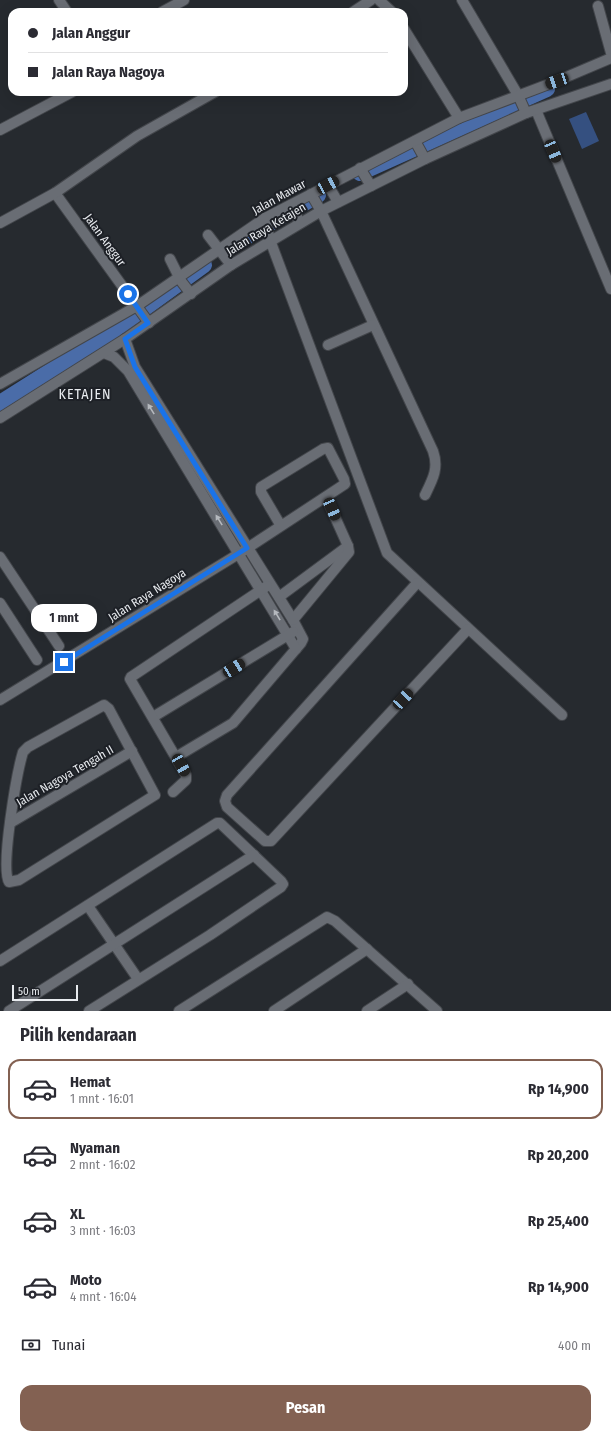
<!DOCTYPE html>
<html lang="id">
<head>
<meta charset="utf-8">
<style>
	:root { --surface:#fff; --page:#f7f7f7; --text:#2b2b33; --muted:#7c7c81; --line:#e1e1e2; --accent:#836152 }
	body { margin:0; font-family:"Fira Sans Condensed",sans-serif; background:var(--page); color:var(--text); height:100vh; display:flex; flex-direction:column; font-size:15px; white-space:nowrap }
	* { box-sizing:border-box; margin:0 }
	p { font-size:13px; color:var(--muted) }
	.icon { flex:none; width:22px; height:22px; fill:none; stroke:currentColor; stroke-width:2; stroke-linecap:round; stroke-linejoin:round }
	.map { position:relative; height:1011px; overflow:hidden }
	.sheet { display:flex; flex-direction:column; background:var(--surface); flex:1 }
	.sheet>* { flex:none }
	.top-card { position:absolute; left:8px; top:8px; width:400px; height:88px; border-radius:12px; box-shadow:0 4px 16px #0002; display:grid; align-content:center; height:88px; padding:0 20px; background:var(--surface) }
	.scale { position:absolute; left:12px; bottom:10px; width:66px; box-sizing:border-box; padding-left:4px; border:2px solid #e8ebef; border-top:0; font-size:11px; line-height:14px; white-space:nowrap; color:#e8ebef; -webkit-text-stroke:3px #1d2026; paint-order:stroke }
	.end { position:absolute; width:18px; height:18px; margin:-9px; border:5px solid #1a73e8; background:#fff; box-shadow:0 0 0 2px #fff }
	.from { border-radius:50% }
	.bubble { position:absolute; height:28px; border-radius:12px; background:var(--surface); box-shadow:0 4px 16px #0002; font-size:13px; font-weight:700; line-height:28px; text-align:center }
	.car { position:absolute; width:12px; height:24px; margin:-12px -6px; border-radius:5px; box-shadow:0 0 3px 1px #0007; background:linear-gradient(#222 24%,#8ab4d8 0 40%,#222 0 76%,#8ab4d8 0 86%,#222 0) }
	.top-card b { display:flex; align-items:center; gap:14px; height:38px; font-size:15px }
	.top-card b+b { border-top:1px solid var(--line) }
	.top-card i { width:10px; height:10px; background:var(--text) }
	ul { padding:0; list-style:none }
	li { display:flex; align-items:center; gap:12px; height:60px; margin:0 8px 6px; padding:0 12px; border:2px solid transparent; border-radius:12px }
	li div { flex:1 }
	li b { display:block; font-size:15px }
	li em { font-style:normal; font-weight:700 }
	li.selected { border-color:var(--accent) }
	li>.icon { width:36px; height:36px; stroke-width:1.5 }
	h2 { padding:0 20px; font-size:18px; line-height:48px }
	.pay { display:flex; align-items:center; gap:10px; height:44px; padding:0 20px; font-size:15px }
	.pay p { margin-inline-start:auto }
	.cta { display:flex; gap:8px; margin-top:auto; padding:8px 20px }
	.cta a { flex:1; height:46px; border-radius:12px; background:var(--accent); color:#fff; font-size:16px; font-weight:700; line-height:46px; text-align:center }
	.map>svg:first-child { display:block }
</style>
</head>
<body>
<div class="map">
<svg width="611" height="1011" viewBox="0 0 611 1011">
	<rect width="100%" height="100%" fill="#262a2f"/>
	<path fill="#355080" d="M586 112 599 141 582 149 569 119Z"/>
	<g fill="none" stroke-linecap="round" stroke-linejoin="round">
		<g stroke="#4a6ca8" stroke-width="16">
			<path d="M360 173 547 89"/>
			<path d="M231 246 318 195"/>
			<path d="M0 403 112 332 204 265"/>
		</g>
		<defs>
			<g id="minor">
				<path d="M59 0 67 12"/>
				<path d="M379 0 392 12"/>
				<path d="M462 0 518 95 526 113"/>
				<path d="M598 6 611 53"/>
				<path d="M162 12 184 0"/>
				<path d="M353 12 371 0"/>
				<path d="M404 29 459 118"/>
				<path d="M536 110 611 289"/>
				<path d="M0 130 72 92"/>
				<path d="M415 141 425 159"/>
				<path d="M360 168 371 186"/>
				<path d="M328 185 338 202"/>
				<path d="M55 193 149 323"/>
				<path d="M311 194 321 211 433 451C439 468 433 479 425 495"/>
				<path d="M291 205 300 223"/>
				<path d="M265 218 270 240 387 553 562 715"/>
				<path d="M0 223 55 193 137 136 215 92"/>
				<path d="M208 235 231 265"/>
				<path d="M170 259 181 281 191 294"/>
				<path d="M125 339 135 367 293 620 303 639 301 643 233 723 176 757"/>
				<path d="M328 345 373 325"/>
				<path d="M104 353 114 357 128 371 296 649"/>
				<path d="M0 384 137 306 265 218 459 118 557 81 611 58"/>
				<path d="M0 418 125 339 231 265 321 211 425 159 526 113 611 84"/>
				<path d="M0 557 59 646"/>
				<path d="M417 583 227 795 225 801 227 807 265 841H271L468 629"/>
				<path d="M279 597 348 546"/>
				<path d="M0 603 37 660"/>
				<path d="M293 620 349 552 348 546 326 497"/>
				<path d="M0 700 240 553 345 484 344 479 328 448 323 449 261 487V492L281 526"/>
				<path d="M104 705 109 709 155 795 19 880 9 882C0 868 17 772 23 752L28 747Z"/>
				<path d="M153 717 293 632"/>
				<path d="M173 792 186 780V775L130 679 131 677 267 586"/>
				<path d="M10 823 132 751"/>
				<path d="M88 906 138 979"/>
				<path d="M0 961 217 823H220L281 881 283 884 281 887 210 935 89 1011"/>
				<path d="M9 1011 254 855"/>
				<path d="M179 1011 327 917 335 921 437 1011"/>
				<path d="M274 1011 367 949"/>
				<path d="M367 1011 408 984"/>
			</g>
		</defs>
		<use href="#minor" stroke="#43464b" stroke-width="12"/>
		<use href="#minor" stroke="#696d74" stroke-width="10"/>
	</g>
	<defs><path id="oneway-solid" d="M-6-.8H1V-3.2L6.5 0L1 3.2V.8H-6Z"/></defs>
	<g fill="#b5b9be">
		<use href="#oneway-solid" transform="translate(151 409) rotate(-122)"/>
		<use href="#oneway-solid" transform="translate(219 520) rotate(-122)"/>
		<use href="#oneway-solid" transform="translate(277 615) rotate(-121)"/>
	</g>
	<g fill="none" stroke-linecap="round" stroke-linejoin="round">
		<path stroke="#1a73e8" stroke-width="5" d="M64 662 247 548 135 367 125 339 148 323 128 294"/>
	</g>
	<g text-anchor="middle" stroke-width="4" stroke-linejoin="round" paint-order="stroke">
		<g font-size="12" fill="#e8ebef" stroke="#1d2026">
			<text transform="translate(279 197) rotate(-29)" y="4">Jalan Mawar</text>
			<text transform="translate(266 229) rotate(-31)" y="4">Jalan Raya Ketajen</text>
			<text transform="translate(105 240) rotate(54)" y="4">Jalan Anggur</text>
			<text transform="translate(147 595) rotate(-32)" y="4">Jalan Raya Nagoya</text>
			<text transform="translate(65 776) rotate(-30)" y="4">Jalan Nagoya Tengah II</text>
		</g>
		<g font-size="14" letter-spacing="1" fill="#e8ebef" stroke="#1d2026">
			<text x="85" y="399">KETAJEN</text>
		</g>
	</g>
</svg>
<div class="scale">50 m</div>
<i class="end from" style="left:128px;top:294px"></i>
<i class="end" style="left:64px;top:662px"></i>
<div class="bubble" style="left:31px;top:604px;width:66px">1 mnt</div>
<i class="car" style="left:557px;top:81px;rotate:251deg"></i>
<i class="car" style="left:553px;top:151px;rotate:157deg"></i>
<i class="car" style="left:328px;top:185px;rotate:62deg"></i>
<i class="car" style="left:332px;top:509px;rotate:156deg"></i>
<i class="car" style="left:234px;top:668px;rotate:58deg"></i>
<i class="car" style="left:403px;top:699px;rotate:43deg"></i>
<i class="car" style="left:181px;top:765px;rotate:150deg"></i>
<div class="top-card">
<b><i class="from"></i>Jalan Anggur</b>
<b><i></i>Jalan Raya Nagoya</b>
</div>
</div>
<section class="sheet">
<h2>Pilih kendaraan</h2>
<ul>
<li class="selected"><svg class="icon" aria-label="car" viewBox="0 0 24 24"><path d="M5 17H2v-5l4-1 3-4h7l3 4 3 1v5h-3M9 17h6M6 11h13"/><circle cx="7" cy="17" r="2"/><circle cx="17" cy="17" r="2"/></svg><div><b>Hemat</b><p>1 mnt · 16:01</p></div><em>Rp 14,900</em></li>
<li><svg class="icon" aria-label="car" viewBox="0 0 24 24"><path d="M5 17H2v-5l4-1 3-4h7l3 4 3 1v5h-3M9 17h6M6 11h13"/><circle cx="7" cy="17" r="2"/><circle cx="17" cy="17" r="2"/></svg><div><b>Nyaman</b><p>2 mnt · 16:02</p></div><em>Rp 20,200</em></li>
<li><svg class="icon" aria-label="car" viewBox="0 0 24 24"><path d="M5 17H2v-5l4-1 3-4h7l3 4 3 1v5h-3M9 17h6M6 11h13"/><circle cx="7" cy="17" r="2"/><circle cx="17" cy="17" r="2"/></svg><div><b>XL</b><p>3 mnt · 16:03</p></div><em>Rp 25,400</em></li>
<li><svg class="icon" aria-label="car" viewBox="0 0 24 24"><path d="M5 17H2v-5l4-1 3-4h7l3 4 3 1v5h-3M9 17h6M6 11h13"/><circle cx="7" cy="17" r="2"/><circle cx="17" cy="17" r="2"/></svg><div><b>Moto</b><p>4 mnt · 16:04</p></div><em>Rp 14,900</em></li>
</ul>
<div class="pay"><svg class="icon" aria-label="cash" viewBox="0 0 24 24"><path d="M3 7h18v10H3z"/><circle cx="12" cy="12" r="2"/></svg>Tunai<p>400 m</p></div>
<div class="cta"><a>Pesan</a></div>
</section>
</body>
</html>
